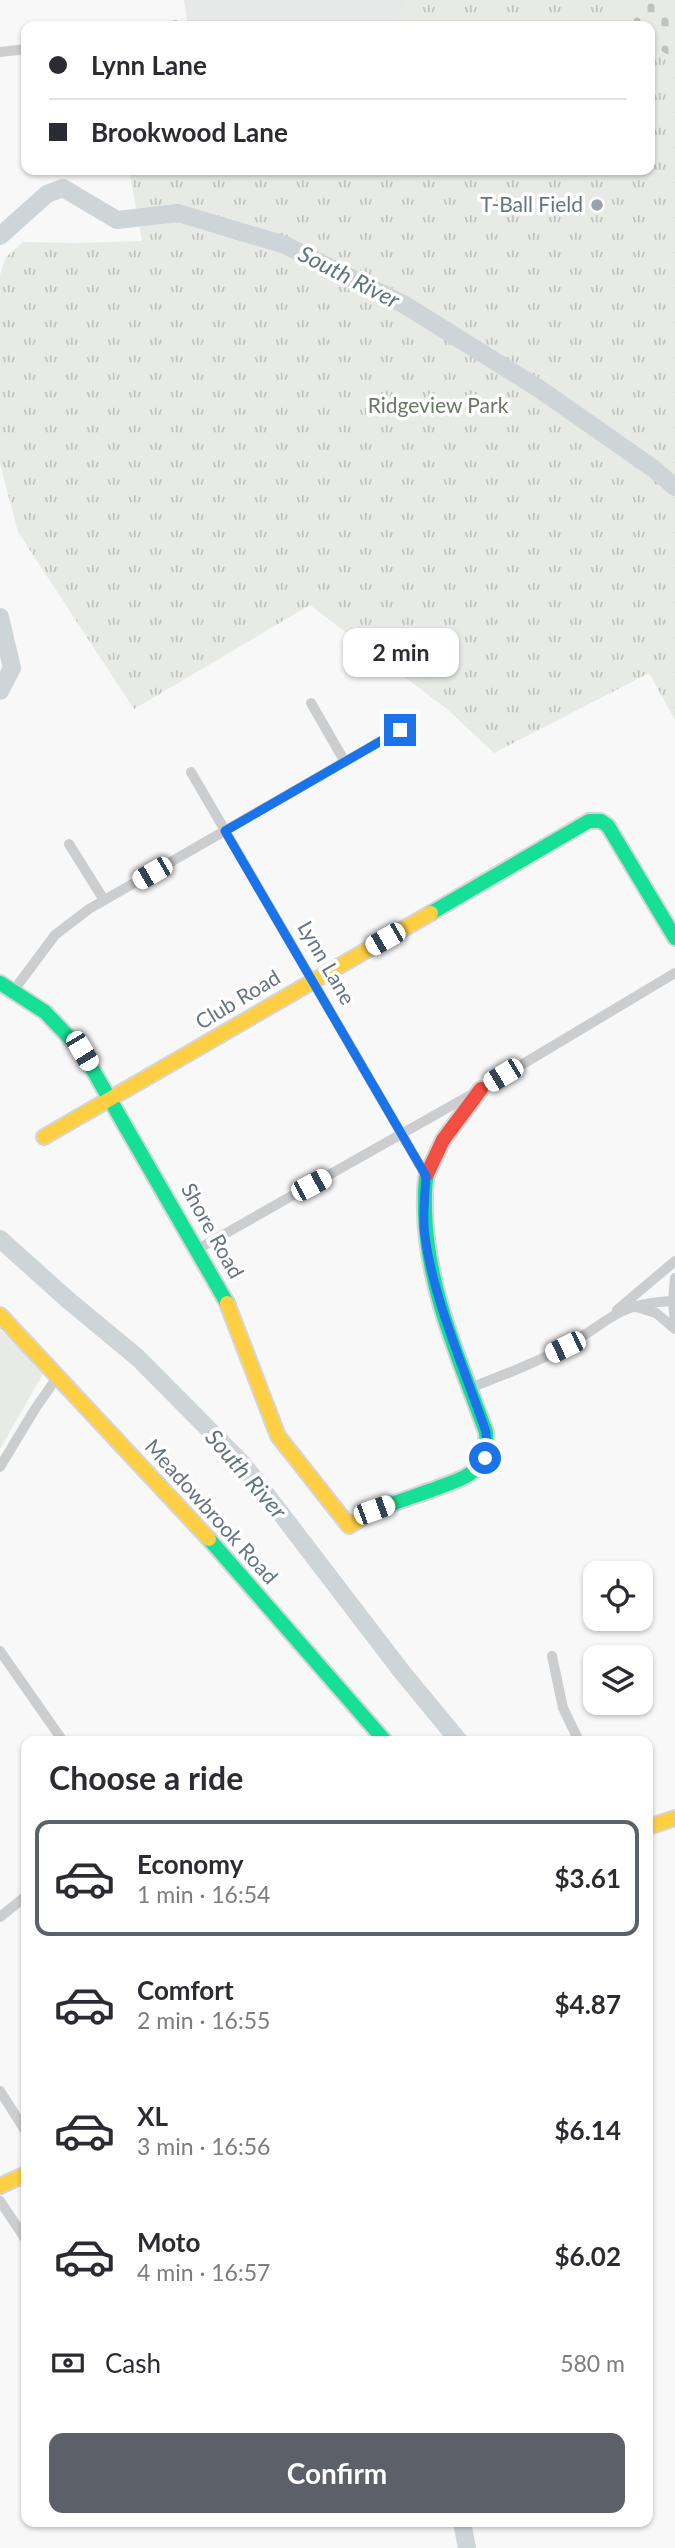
<!DOCTYPE html>
<html lang="en">
<head>
<meta charset="utf-8">
<style>
	:root { --surface:#fff; --page:#f2f2f3; --text:#2b2b33; --muted:#7c7c81; --line:#e1e1e2; --accent:#5c6169 }
	body { margin:0; font-family:Lato,sans-serif; background:var(--page); color:var(--text); height:100vh; display:flex; flex-direction:column; font-size:26px; white-space:nowrap }
	* { box-sizing:border-box; margin:0 }
	p { font-size:23px; color:var(--muted) }
	.icon { flex:none; width:38px; height:38px; fill:none; stroke:currentColor; stroke-width:2; stroke-linecap:round; stroke-linejoin:round }
	.map { position:relative; flex:1; overflow:hidden }
	.details { position:absolute; left:21px; top:1736px; width:632px; height:791px; display:flex; flex-direction:column; background:var(--surface); border-radius:14px; box-shadow:0 2px 5px #0004 }
	.details>* { flex:none }
	.hud { position:absolute; left:21px; top:21px; width:634px; height:154px; border-radius:14px; box-shadow:0 2px 5px #0004; display:grid; align-content:center; height:154px; padding:0 28px; background:var(--surface) }
	.buttons { position:absolute; left:583px; top:1561px; display:grid; gap:14px }
	.buttons a { display:grid; place-items:center; width:70px; height:70px; border-radius:14px; background:var(--surface); box-shadow:0 2px 5px #0004; font-size:35px }
	.end { position:absolute; width:32px; height:32px; margin:-16px; border:9px solid #1a73e8; background:#fff; box-shadow:0 0 0 4px #fff }
	.from { border-radius:50% }
	.bubble { position:absolute; height:49px; border-radius:14px; background:var(--surface); box-shadow:0 2px 5px #0004; font-size:23px; font-weight:700; line-height:49px; text-align:center }
	.car { position:absolute; width:21px; height:42px; margin:-21px -10px; border-radius:9px; box-shadow:0 0 5px 2px #0007; background:linear-gradient(#fff 24%,#345 0 40%,#fff 0 76%,#345 0 86%,#fff 0) }
	.hud b { display:flex; align-items:center; gap:24px; height:66px; font-size:26px }
	.hud b+b { border-top:2px solid var(--line) }
	.hud i { width:18px; height:18px; background:var(--text) }
	ul { padding:0; list-style:none }
	li { display:flex; align-items:center; gap:21px; height:116px; margin:0 14px 10px; padding:0 14px; border:4px solid transparent; border-radius:14px }
	li div { flex:1 }
	li b { display:block; font-size:26px }
	li em { font-style:normal; font-weight:700 }
	li.active { border-color:var(--accent) }
	li>.icon { width:63px; height:63px; stroke-width:1.5 }
	h2 { padding:0 28px; font-size:32px; line-height:84px }
	.pay { display:flex; align-items:center; gap:18px; height:77px; padding:0 28px; font-size:26px }
	.pay p { margin-inline-start:auto }
	.action { display:flex; gap:14px; margin-top:auto; padding:14px 28px }
	.action a { flex:1; height:80px; border-radius:14px; background:var(--accent); color:#fff; font-size:28px; font-weight:700; line-height:80px; text-align:center }
	.map>svg:first-child { display:block }
</style>
</head>
<body>
<div class="map">
<svg width="675" height="2548" viewBox="0 0 675 2548">
	<defs>
		<pattern id="cemetery-stones" width="16" height="16" patternUnits="userSpaceOnUse" patternTransform="scale(1.75)"><rect width="16" height="16" fill="#e7eae5"/><path d="M2 7V4a2 2 0 0 1 4 0v3zM10 15v-3a2 2 0 0 1 4 0v3z" fill="#bfc2bf"/></pattern>
		<pattern id="park-tufts" width="24" height="20" patternUnits="userSpaceOnUse" patternTransform="scale(1.75)"><rect width="24" height="20" fill="#e7eae5"/><path d="M3 7l-1-3M5 7V3M7 7l1-3M15 17l-1-3M17 17v-4M19 17l1-3" fill="none" stroke="#bfc2bf"/></pattern>
	</defs>
	<rect width="100%" height="100%" fill="#f8f8f8"/>
	<path fill="#e7e8e8" d="M184 0H410L388 26H188Z"/>
	<path fill="#e7eae5" d="M0 1330 44 1372 0 1449Z"/>
	<path fill="url(#cemetery-stones)" d="M621 0H675V59L661 51 651 63 649 62V26H630L636 15Z"/>
	<g fill="url(#park-tufts)">
		<path d="M410 0H621L636 15 630 26H388Z"/>
		<path d="M661 51 675 59V720L649 673 494 753 448 710 310 605 134 709 18 532 0 464V275L6 257 23 242 77 243 142 241 129 170H649V62L652 63Z"/>
	</g>
	<g fill="none" stroke-linecap="round" stroke-linejoin="round">
		<g stroke="#cdd5d8" stroke-width="18">
			<path d="M0 236 47 194 63 188 117 220 178 213 285 245 405 305 538 388 654 469 675 487"/>
			<path d="M0 617 12 668 0 691"/>
			<path d="M0 1239 68 1300 138 1358 243 1464 402 1672 459 1741"/>
			<path d="M462 2522 467 2548"/>
		</g>
		<defs>
			<g id="fast">
				<path d="M431 913 589 821H601L608 826 675 938"/>
				<path d="M0 983 45 1012 82 1051 227 1303"/>
				<path d="M389 1505C405 1499 421 1494 437 1488 467 1477 490 1471 486 1432 460 1361 427 1289 425 1212 425 1199 424 1187 427 1174"/>
				<path d="M209 1539 385 1741"/>
			</g>
			<g id="slow">
				<path d="M44 1137 431 913"/>
				<path d="M227 1303 278 1436 349 1526 375 1510 389 1505"/>
				<path d="M0 1315 209 1539"/>
				<path d="M648 1827 675 1818"/>
				<path d="M0 2186 26 2174"/>
			</g>
			<path id="jam" d="M427 1174 443 1140 481 1089"/>
		</defs>
		<use href="#fast" stroke="#d4d5d6" stroke-width="18"/>
		<use href="#slow" stroke="#d4d5d6" stroke-width="18"/>
		<use href="#jam" stroke="#d4d5d6" stroke-width="18"/>
		<g stroke="#cbcdce" stroke-width="10">
			<path d="M174 26 175 25"/>
			<path d="M0 52 26 49"/>
			<path d="M311 703 345 762"/>
			<path d="M191 772 426 1176"/>
			<path d="M69 844 104 900"/>
			<path d="M14 990 55 935 89 909 400 730"/>
			<path d="M198 1249 481 1089 675 973"/>
			<path d="M675 1278 673 1301 675 1324"/>
			<path d="M636 1307 656 1313 675 1329"/>
			<path d="M617 1310 675 1261"/>
			<path d="M470 1388C503 1375 536 1363 566 1346 613 1320 615 1303 675 1301"/>
			<path d="M0 1467 35 1409 58 1376"/>
			<path d="M0 1651 63 1741"/>
			<path d="M552 1656 563 1708 579 1741"/>
			<path d="M0 1917 26 1896"/>
			<path d="M0 2091 26 2132"/>
			<path d="M0 2201 26 2240"/>
		</g>
		<use href="#fast" stroke="#16e098" stroke-width="14"/>
		<use href="#slow" stroke="#ffcf43" stroke-width="14"/>
		<use href="#jam" stroke="#f24e42" stroke-width="14"/>
	</g>
	<g fill="none" stroke-linecap="round" stroke-linejoin="round">
		<path stroke="#1a73e8" stroke-width="9" d="M400 730 225 831 426 1176C425 1196 422 1217 425 1236 433 1298 465 1371 486 1432L487 1449 485 1458"/>
	</g>
	<circle fill="#98a3ab" stroke="#fff" stroke-width="2.5" cx="597" cy="205" r="7"/>
	<g text-anchor="middle" stroke-width="7" stroke-linejoin="round" paint-order="stroke">
		<g font-size="21" fill="#657581" stroke="#fff" text-anchor="end">
			<text x="583" y="212">T-Ball Field</text>
		</g>
		<g font-size="21" fill="#687964" stroke="#fff">
			<text x="438" y="413">Ridgeview Park</text>
		</g>
		<g font-size="21" fill="#657581" stroke="#fff">
			<text transform="translate(326 963) rotate(60)" y="7">Lynn Lane</text>
			<text transform="translate(238 1000) rotate(-31)" y="7">Club Road</text>
			<text transform="translate(212 1231) rotate(61)" y="7">Shore Road</text>
			<text transform="translate(211 1512) rotate(48)" y="7">Meadowbrook Road</text>
		</g>
		<g font-size="23" font-style="italic" fill="#60747b" stroke="#fff">
			<text transform="translate(349 277) rotate(27)" y="8">South River</text>
			<text transform="translate(246 1474) rotate(49)" y="8">South River</text>
		</g>
	</g>
</svg>
<div class="buttons">
<a><svg class="icon" aria-label="locate" viewBox="0 0 24 24"><circle cx="12" cy="12" r="6"/><path d="M12 2v4M12 18v4M2 12h4M18 12h4"/></svg></a>
<a><svg class="icon" aria-label="layers" viewBox="0 0 24 24"><path d="M12 4l9 5-9 5-9-5zM3 14l9 5 9-5"/></svg></a>
</div>
<i class="end from" style="left:485px;top:1458px"></i>
<i class="end" style="left:400px;top:730px"></i>
<div class="bubble" style="left:343px;top:628px;width:116px">2 min</div>
<i class="car" style="left:152px;top:873px;rotate:240deg"></i>
<i class="car" style="left:385px;top:939px;rotate:240deg"></i>
<i class="car" style="left:82px;top:1051px;rotate:149deg"></i>
<i class="car" style="left:503px;top:1075px;rotate:239deg"></i>
<i class="car" style="left:311px;top:1185px;rotate:62deg"></i>
<i class="car" style="left:565px;top:1347px;rotate:244deg"></i>
<i class="car" style="left:374px;top:1510px;rotate:70deg"></i>
<div class="hud">
<b><i class="from"></i>Lynn Lane</b>
<b><i></i>Brookwood Lane</b>
</div>
<section class="details">
<h2>Choose a ride</h2>
<ul>
<li class="active"><svg class="icon" aria-label="car" viewBox="0 0 24 24"><path d="M5 17H2v-5l4-1 3-4h7l3 4 3 1v5h-3M9 17h6M6 11h13"/><circle cx="7" cy="17" r="2"/><circle cx="17" cy="17" r="2"/></svg><div><b>Economy</b><p>1 min · 16:54</p></div><em>$3.61</em></li>
<li><svg class="icon" aria-label="car" viewBox="0 0 24 24"><path d="M5 17H2v-5l4-1 3-4h7l3 4 3 1v5h-3M9 17h6M6 11h13"/><circle cx="7" cy="17" r="2"/><circle cx="17" cy="17" r="2"/></svg><div><b>Comfort</b><p>2 min · 16:55</p></div><em>$4.87</em></li>
<li><svg class="icon" aria-label="car" viewBox="0 0 24 24"><path d="M5 17H2v-5l4-1 3-4h7l3 4 3 1v5h-3M9 17h6M6 11h13"/><circle cx="7" cy="17" r="2"/><circle cx="17" cy="17" r="2"/></svg><div><b>XL</b><p>3 min · 16:56</p></div><em>$6.14</em></li>
<li><svg class="icon" aria-label="car" viewBox="0 0 24 24"><path d="M5 17H2v-5l4-1 3-4h7l3 4 3 1v5h-3M9 17h6M6 11h13"/><circle cx="7" cy="17" r="2"/><circle cx="17" cy="17" r="2"/></svg><div><b>Moto</b><p>4 min · 16:57</p></div><em>$6.02</em></li>
</ul>
<div class="pay"><svg class="icon" aria-label="cash" viewBox="0 0 24 24"><path d="M3 7h18v10H3z"/><circle cx="12" cy="12" r="2"/></svg>Cash<p>580 m</p></div>
<div class="action"><a>Confirm</a></div>
</section>
</div>
</body>
</html>
